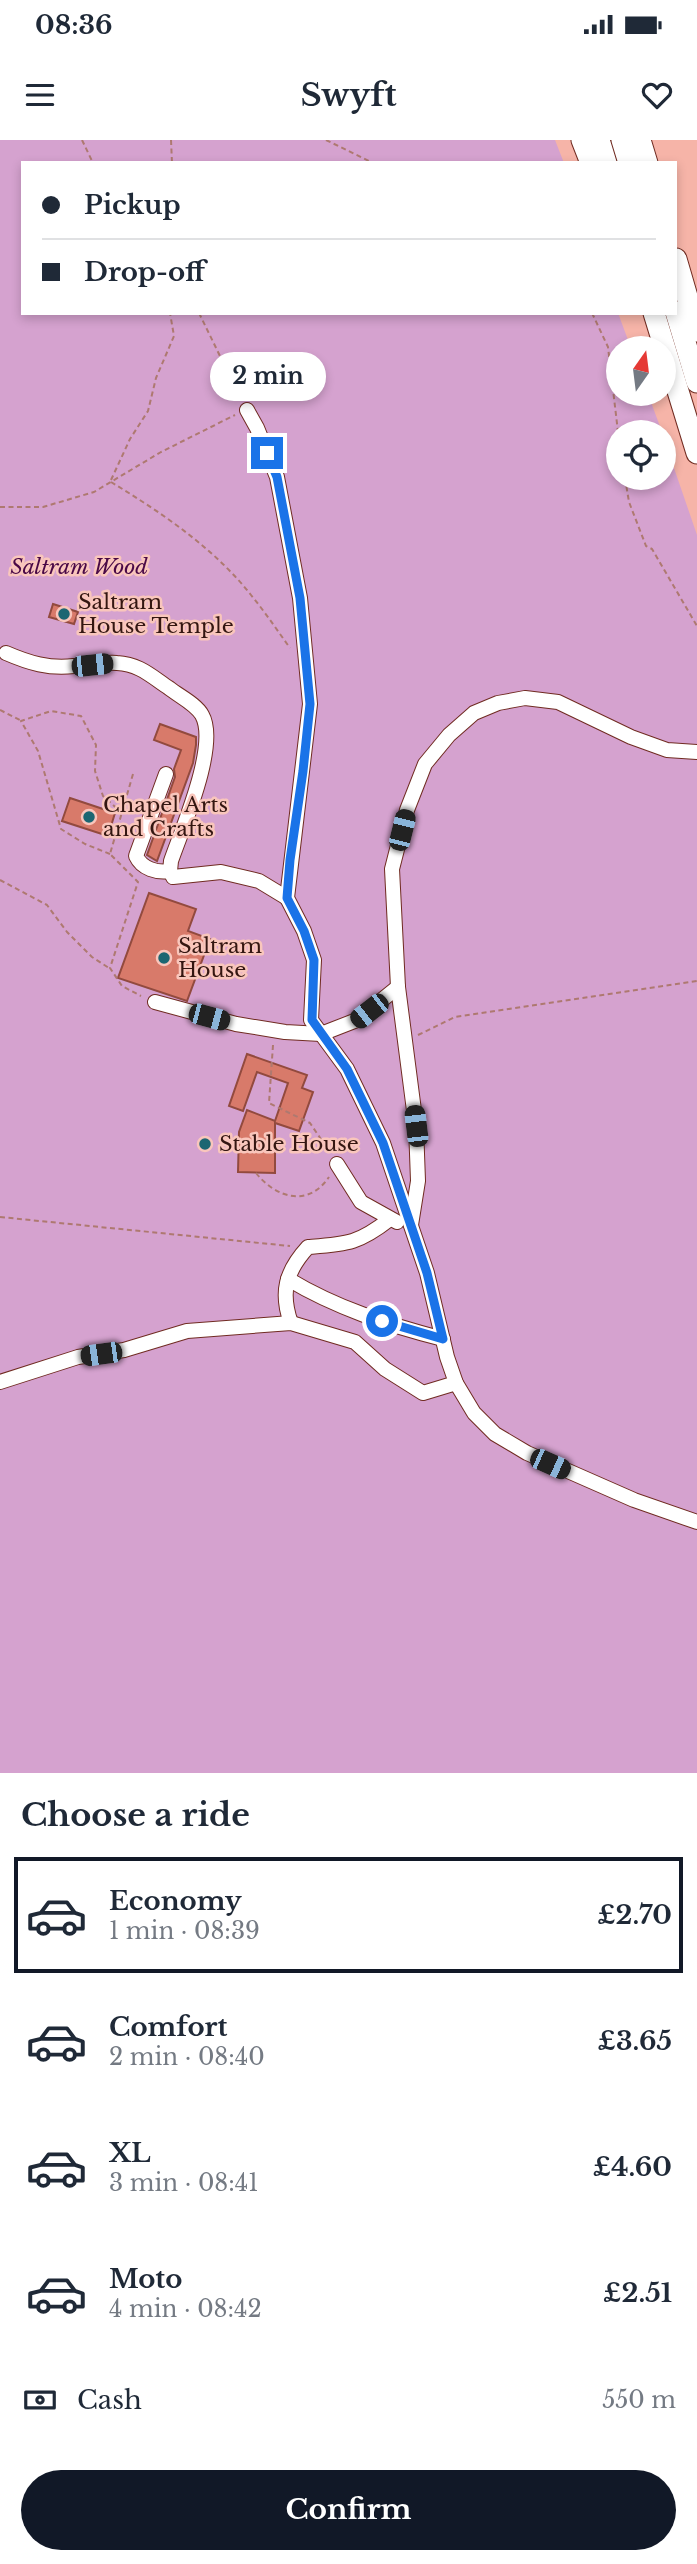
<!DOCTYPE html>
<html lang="en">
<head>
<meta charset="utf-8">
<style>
	:root { --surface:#fff; --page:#f6f6f7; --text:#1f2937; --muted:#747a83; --line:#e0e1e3; --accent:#111827 }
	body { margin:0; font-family:"Libre Baskerville",serif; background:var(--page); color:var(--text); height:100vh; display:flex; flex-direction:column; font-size:26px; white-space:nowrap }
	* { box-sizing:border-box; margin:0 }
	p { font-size:23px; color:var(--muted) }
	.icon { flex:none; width:38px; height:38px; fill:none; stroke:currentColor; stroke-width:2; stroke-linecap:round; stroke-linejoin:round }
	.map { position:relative; height:1633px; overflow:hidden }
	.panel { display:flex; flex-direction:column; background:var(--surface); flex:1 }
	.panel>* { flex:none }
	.guide { position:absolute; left:21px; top:21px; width:656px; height:154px; border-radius:0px; box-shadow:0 4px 10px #0003; display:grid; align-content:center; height:154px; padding:0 21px; background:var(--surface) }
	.needle { width:46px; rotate:14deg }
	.fabs { position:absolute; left:606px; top:196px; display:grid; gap:14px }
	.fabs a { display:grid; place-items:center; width:70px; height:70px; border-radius:50%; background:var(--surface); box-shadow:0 4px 10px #0003; font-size:35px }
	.end { position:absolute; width:32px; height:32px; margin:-16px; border:9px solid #1a73e8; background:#fff; box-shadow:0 0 0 4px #fff }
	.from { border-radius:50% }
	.bubble { position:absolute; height:49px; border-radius:24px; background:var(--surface); box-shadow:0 4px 10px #0003; font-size:23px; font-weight:700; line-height:49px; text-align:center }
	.car { position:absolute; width:21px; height:42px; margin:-21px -10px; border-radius:9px; box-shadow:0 0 5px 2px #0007; background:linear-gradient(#222 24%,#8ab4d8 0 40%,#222 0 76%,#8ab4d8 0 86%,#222 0) }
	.guide b { display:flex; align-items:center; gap:24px; height:66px; font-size:26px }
	.guide b+b { border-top:2px solid var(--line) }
	.guide i { width:18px; height:18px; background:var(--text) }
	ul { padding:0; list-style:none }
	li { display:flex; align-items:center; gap:21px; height:116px; margin:0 14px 10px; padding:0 7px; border:4px solid transparent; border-radius:0px }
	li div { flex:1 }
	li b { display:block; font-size:26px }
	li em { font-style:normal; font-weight:700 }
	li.active { border-color:var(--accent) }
	li>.icon { width:63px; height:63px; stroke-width:1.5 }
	h2 { padding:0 21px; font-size:32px; line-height:84px }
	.pay { display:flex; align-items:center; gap:18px; height:77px; padding:0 21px; font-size:26px }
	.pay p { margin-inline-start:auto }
	.primary-button { display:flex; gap:14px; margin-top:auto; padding:14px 21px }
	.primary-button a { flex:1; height:80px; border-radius:42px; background:var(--accent); color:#fff; font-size:28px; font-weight:700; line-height:80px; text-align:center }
	.status { display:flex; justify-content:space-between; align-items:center; height:49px; padding:0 35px; background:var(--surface); direction:ltr }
	.status svg { height:19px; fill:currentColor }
	header { display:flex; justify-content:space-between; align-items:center; height:91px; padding:0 21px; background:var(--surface); font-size:32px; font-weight:700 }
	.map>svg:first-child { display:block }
</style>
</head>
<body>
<div class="status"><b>08:36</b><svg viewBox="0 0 49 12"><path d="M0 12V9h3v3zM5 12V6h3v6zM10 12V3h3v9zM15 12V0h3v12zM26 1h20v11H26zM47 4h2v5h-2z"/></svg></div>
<header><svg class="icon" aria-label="menu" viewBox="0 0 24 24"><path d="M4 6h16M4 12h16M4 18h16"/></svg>Swyft<svg class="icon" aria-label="heart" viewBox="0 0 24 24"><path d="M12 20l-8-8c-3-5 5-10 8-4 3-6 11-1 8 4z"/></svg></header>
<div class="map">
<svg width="697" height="1633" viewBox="0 0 697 1633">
	<rect width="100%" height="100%" fill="#f6b4a8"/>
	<path fill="#d5a2cf" d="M0 0H555L564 23H23V173H618L631 208H618V254H648L662 292H618V338H663V296L697 395V1633H0Z"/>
	<g fill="#d87a6a" stroke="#924a3e" stroke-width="2">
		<path d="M53 464 78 472 74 484 49 477Z"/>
		<path d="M160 584 196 597V605L193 623 157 721 147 715 175 637 174 629 181 610 154 600Z"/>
		<path d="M70 658 115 673 108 696 62 681Z"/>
		<path d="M149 753 196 769 188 791 210 799 187 861 118 838Z"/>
		<path d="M247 914 307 935 302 948 313 952 299 991 275 983V1033L238 1032 239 992 247 970 275 981 288 943 257 932 243 971 229 966Z"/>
	</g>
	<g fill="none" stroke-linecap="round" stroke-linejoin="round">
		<defs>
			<g id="minor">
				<path d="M247 270 257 288 277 337 300 458 310 564 287 758 304 791 314 820 311 880 347 929 383 1003 427 1133 447 1217 456 1243 474 1273 495 1294 527 1313 634 1360 697 1382"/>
				<path d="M6 513C29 523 49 529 74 526 88 525 103 522 117 523 139 524 151 536 169 548 179 556 196 564 202 575 219 605 182 689 171 721L170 731 173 737 221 732 259 741 287 758"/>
				<path d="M166 634 136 716C142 729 157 733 170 731"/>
				<path d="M155 862 236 884 285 892 321 894 357 880 398 847"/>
				<path d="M337 1024 361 1062 397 1082"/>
				<path d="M411 1085 418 1041 416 986 398 847 392 729 407 670 425 624 449 595 474 573 498 563 525 558 558 562 631 597 667 610 697 612"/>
				<path d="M288 1139C336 1168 389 1185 443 1199"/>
				<path d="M291 1183C280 1152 286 1131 308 1107 347 1104 358 1104 390 1079"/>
				<path d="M0 1242 78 1217 124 1210 187 1191 291 1183 355 1202 385 1229 423 1253 456 1243"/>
			</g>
			<g id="highway">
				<path d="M582 0 591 23"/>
				<path d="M599 0 606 23"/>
				<path d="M622 0 629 23"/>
				<path d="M640 0 647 23"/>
				<path d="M676 119 697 191"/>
				<path d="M676 172 697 242"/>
				<path d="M654 173 697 313"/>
			</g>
		</defs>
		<use href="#minor" stroke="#702b21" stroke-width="16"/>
		<use href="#highway" stroke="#702b21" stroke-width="23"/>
		<g stroke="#ae7970" stroke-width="2" stroke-dasharray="5 3.5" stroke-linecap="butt">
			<path d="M82 0 93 23"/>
			<path d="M171 0 172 23"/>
			<path d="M326 0 373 23"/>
			<path d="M199 173 240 257"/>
			<path d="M592 173 608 207 618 292"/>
			<path d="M625 338 629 362 646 406 652 409 697 486"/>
			<path d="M111 340 130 299 148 271 156 238 174 196 170 173"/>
			<path d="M111 342C162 373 214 408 251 455 265 472 277 490 290 508"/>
			<path d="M0 367H43L94 352 161 312 235 275"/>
			<path d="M0 570 20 580"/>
			<path d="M133 634 110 714 138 742 110 828 122 846 141 856"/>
			<path d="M110 714 85 704 61 689 38 611 21 581 51 571 81 576 96 605 95 631 103 656 122 673"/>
			<path d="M0 740 47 765 67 792 92 817 109 828"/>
			<path d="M418 895 455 877 697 841"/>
			<path d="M273 905 269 963 310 983 329 1011"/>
			<path d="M256 1033C276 1058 308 1068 329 1037"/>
			<path d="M0 1077 290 1106"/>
		</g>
		<use href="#minor" stroke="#fff" stroke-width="14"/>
		<use href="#highway" stroke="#fff" stroke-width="21"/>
	</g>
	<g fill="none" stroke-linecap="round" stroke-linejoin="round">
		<path stroke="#1a73e8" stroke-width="9" d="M267 313 277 337 300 458 310 564 303 631 290 720 287 758 304 791 314 820 312 880 347 929 383 1003 427 1133 443 1199 382 1181"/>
	</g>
	<g fill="#1c6672" stroke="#f9c6bc" stroke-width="2.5">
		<circle cx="64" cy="474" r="7"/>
		<circle cx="89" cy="677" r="7"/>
		<circle cx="164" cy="818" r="7"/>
		<circle cx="205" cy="1004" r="7"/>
	</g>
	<g text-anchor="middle" stroke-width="5" stroke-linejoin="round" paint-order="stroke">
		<g font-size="21" font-style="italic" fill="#490846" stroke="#f9c6bc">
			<text x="79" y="434">Saltram Wood</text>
		</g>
		<g font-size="21" fill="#341611" stroke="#f9c6bc" text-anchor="start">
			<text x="78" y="469">Saltram<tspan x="78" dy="24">House Temple</tspan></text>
			<text x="103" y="672">Chapel Arts<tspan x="103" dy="24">and Crafts</tspan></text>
			<text x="178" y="813">Saltram<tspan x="178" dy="24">House</tspan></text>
			<text x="219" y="1011">Stable House</text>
		</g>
	</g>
</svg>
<div class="fabs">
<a><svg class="needle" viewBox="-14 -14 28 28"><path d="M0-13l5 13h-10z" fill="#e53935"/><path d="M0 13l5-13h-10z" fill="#747a83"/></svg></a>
<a><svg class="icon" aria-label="locate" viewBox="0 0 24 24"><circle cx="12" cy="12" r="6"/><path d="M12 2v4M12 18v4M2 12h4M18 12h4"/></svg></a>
</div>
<i class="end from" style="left:382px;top:1181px"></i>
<i class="end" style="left:267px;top:313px"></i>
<div class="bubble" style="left:210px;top:212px;width:116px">2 min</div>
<i class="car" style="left:92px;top:525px;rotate:84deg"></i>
<i class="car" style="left:402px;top:690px;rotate:14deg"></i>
<i class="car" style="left:369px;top:871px;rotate:232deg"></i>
<i class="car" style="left:209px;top:877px;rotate:105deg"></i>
<i class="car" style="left:416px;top:986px;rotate:353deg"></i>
<i class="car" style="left:101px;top:1214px;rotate:262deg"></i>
<i class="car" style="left:550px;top:1324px;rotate:114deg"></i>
<div class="guide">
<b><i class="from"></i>Pickup</b>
<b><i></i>Drop-off</b>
</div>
</div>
<section class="panel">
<h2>Choose a ride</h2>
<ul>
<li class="active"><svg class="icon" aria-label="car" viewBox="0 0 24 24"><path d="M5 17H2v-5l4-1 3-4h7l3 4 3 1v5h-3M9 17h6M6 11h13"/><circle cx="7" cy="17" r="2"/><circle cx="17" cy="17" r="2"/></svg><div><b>Economy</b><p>1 min · 08:39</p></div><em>£2.70</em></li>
<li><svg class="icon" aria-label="car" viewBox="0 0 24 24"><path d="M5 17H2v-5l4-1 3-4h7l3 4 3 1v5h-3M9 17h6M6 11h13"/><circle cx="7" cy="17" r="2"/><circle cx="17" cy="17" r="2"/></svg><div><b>Comfort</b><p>2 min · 08:40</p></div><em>£3.65</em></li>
<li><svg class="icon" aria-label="car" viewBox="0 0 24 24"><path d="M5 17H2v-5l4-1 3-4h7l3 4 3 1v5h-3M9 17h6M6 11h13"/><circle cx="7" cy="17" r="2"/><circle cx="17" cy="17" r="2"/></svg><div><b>XL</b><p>3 min · 08:41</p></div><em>£4.60</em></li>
<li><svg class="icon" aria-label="car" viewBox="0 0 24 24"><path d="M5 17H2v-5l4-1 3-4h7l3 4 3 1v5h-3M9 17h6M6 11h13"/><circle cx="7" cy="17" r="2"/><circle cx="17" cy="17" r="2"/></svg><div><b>Moto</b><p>4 min · 08:42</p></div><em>£2.51</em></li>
</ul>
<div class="pay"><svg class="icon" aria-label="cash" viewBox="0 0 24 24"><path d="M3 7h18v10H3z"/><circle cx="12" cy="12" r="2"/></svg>Cash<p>550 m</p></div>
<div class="primary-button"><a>Confirm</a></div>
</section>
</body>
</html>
